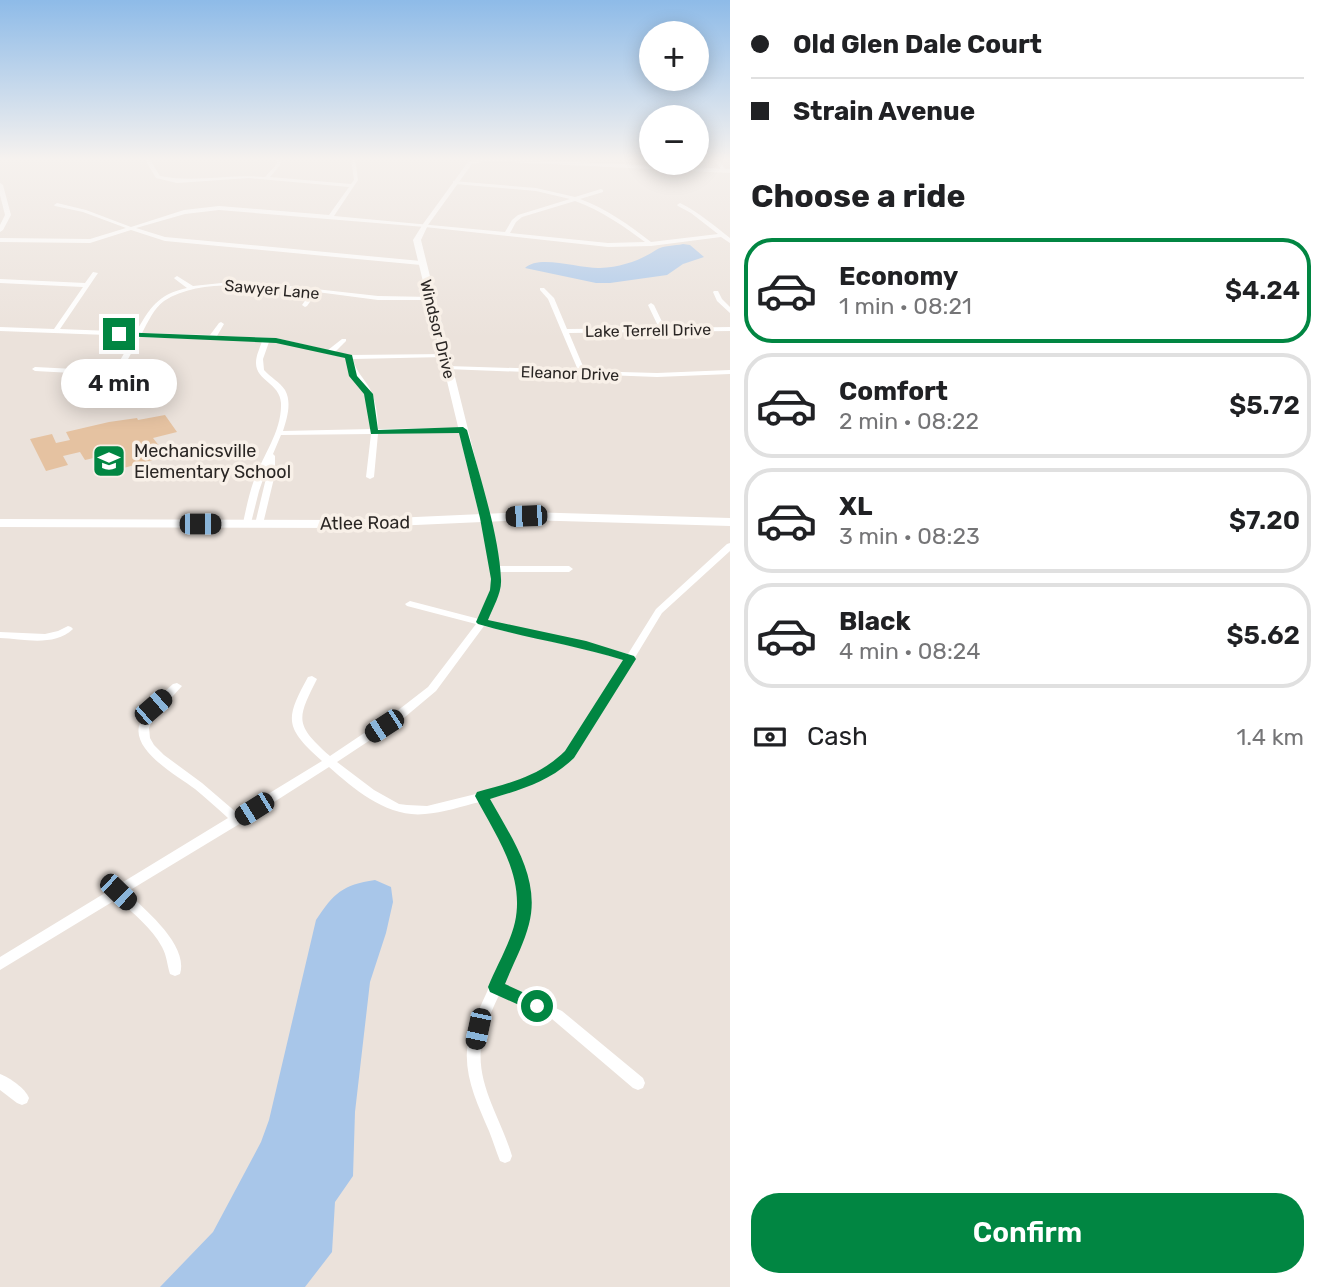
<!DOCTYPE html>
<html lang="en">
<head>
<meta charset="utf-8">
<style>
	:root { --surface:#fff; --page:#f2f2f2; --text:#202124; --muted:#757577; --line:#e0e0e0; --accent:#018642 }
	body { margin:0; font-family:Rubik,sans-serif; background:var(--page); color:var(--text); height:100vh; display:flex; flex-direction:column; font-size:26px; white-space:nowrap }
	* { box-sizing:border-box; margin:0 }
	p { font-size:23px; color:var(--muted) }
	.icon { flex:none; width:38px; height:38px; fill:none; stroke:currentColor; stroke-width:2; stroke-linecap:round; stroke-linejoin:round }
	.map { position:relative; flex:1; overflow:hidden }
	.sheet { display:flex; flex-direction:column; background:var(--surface); width:595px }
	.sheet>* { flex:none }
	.banner { display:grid; align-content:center; height:154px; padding:0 21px; background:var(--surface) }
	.fabs { position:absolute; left:639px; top:21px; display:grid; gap:14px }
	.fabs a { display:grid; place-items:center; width:70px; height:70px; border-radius:50%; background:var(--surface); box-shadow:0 4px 18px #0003; font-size:35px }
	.end { position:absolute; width:32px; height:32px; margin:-16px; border:9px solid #018642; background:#fff; box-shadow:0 0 0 4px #fff }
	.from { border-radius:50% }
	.bubble { position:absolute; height:49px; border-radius:24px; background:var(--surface); box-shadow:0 4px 18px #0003; font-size:23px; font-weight:600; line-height:49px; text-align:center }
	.car { position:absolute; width:21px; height:42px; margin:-21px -10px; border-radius:9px; box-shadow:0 0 5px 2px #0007; background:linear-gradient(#222 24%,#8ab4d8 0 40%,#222 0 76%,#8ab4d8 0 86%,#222 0) }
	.banner b { display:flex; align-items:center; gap:24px; height:66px; font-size:26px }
	.banner b+b { border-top:2px solid var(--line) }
	.banner i { width:18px; height:18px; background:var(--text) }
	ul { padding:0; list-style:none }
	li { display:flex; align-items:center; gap:21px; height:105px; margin:0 14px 10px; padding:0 7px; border:4px solid var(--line); border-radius:28px }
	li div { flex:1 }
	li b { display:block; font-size:26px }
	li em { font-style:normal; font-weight:600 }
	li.active { border-color:var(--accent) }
	li>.icon { width:63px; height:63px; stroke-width:1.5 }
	h2 { padding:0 21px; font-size:32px; line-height:84px }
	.pay { display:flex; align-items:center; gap:18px; height:77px; padding:0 21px; font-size:26px }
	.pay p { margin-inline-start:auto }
	.primary-button { display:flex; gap:14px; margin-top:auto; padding:14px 21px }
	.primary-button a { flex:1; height:80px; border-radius:28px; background:var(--accent); color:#fff; font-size:28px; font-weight:600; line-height:80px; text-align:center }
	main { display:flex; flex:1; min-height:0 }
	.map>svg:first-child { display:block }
</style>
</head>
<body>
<main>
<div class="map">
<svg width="730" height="1287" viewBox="0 0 730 1287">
	<rect width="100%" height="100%" fill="#ebe2db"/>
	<g fill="#a8c6e9">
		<path d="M683 244 690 245 704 257 683 264 667 275 610 283H596L525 268C539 254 581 269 600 268 621 267 639 261 656 250 663 245 675 246 683 244Z"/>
		<path d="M375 880 391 887 393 902 386 933 370 982 355 1112 353 1176 335 1202 332 1252 305 1287H160L213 1232 261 1142 269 1120 316 920C334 893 342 885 375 880Z"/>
	</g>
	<path fill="#e5c2a1" d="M165 415 177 432 153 438 167 456 120 469 111 454 85 460 80 452 63 456 68 465 46 471 30 439 52 434 56 443 70 440 66 432 109 422 137 418 138 420Z"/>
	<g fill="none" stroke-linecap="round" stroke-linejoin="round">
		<g fill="#fff" fill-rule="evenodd">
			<path d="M144 158H149L160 176C194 183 230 174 265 177L276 165 278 158H282L280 165 270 177 351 184 354 180 351 158H355L358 180 334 216 505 232 512 220 518 215 570 199 536 191 455 184 453 183V181L536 188 575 197 601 189 603 190V192L580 199C607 209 629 225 651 242L718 234 691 213 678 206 677 205 680 203C698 212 715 226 730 238V243L721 237 651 246 608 247 425 227 219 210 185 214 136 228 165 237 421 261 424 263 421 265 165 241 131 230 90 243 0 242V238L90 239 126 228 83 212 55 206 54 205 57 203 86 210 131 227 184 210 219 206 329 215 349 187 249 178 177 183 156 178ZM575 201C601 210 623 226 645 242L608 243 510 233 516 222 522 217Z"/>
			<path d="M713 158H718L727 172H723Z"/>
			<path d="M0 183 3 185 11 215 3 230 0 232V225L5 215 0 195Z"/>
			<path d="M93 272 98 273 60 329 136 332C150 308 158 294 187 288L175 279 174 278 177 276 193 286 231 282 262 283 378 296 432 297 433 298 430 300H378L317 292 307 306 305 307 302 305 311 292C268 287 202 276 164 301 154 308 148 322 142 333L210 335 219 323 221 322 224 324 217 336 276 338 328 350 342 339H346V341L335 352 349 355 447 354V356L445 357 353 359C356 372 364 378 370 389 376 401 378 416 378 429L463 428 467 430 463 432 378 434 374 477 370 479 366 477 371 434 281 435 273 454 275 456V474L263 524 259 527 255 524 267 474V468L259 491 251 523 247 526 244 525 243 523C246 509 249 494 254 480 263 455 282 431 281 403 280 383 256 381 256 363 256 355 260 348 262 341L140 337 121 372 167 375V377L165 378 35 371 32 369 35 367 114 371 134 336 0 331V327L54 329 83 287 0 283V279L85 283ZM269 342H276L346 358C349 371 356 378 363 389 369 401 370 416 371 429L283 431C287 419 292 402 285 390 280 382 270 377 264 370L263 359Z"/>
			<path d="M540 288H544L554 298 567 329 659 328 648 305 651 303 654 305 665 328 730 327V331L569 333 585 371 657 373 730 370V374L657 377 446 369 445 368 448 366 578 370 548 299 540 290Z"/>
			<path d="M714 291H718L722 299 730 307V313L717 301 713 292Z"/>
			<path d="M485 515 489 518 498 566H569L573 569 569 572H499L500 590 487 621 585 642 628 654 656 609 727 544 730 543V551L662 613 574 758C548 779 521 790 489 799 511 837 538 877 528 922 523 944 512 964 503 984L562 1011 643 1078 645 1083 643 1088 638 1090 633 1088 552 1019 499 995C492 1010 485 1025 482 1041 474 1082 501 1118 512 1156L510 1161 505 1163 500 1161C496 1151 493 1141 489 1131 478 1105 465 1079 467 1050 469 1027 481 1006 490 985 499 966 509 946 515 926 527 880 501 840 480 802 462 806 443 813 425 814 388 818 355 790 329 767L241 823 127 892C145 910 189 945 180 974L175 976 170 974C167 965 167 956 162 947 152 928 133 913 117 899L0 970V957L228 818C217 808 206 798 195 789 178 776 133 752 139 726 144 709 161 695 173 684L177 683 182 686 153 718 149 728 150 738 154 745 164 755 202 783 237 813 322 761C284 727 285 719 308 677L312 676 317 679C297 719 294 724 330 756L397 711 428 687 476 624 407 606 405 604 410 601 479 619 490 590 492 579 481 518ZM484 626C531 638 578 646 624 660L566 752 551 764 517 782 484 792 427 806 407 805 399 804 374 790 337 762 405 717 436 691Z"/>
			<path d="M68 626 71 627 73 629C54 647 24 639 0 638V632L45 634 58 631Z"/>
			<path d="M0 1074C10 1078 25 1088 29 1098L27 1103 22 1105 17 1103 0 1090Z"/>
		</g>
		<path fill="#fff" fill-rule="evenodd" d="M484 158 730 169V173L489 161 472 164 428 225 421 240 490 518 485 521 480 518 413 240 423 224 468 162Z"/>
		<path fill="#fff" fill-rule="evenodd" d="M526 512 730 518V526L526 520 349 528 0 527V519L349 520Z"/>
	</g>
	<linearGradient id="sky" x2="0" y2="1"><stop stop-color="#8ebbe8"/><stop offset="0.47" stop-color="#f6f2ef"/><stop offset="1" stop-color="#f6f2ef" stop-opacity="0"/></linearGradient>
	<rect width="730" height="338" fill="url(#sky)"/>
	<path fill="#018642" d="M116 332 276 338 352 355 357 376 373 394 378 430 463 427 467 430C479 474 499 534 501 579 502 593 493 607 488 620L586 641 634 656 636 659 574 758C549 782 522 789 490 799 511 837 541 878 529 924 524 944 513 964 505 984L542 1001 545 1006 542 1011 537 1013 490 992 488 987C496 967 510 944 515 922 525 875 496 836 475 796L477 792C512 782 538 777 565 751L623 660C575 645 526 638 478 624L476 622 490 590 491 579 480 518 459 433 371 434 364 394 349 376 345 358 276 343 119 336Z"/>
	<defs>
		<symbol id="school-square" viewBox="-11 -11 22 22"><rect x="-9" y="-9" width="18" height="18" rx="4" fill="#018642" stroke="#f8f0e8"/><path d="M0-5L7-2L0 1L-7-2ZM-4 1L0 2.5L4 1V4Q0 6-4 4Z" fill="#fff"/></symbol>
	</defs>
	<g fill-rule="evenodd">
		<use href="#school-square" x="90" y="442" width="38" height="38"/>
	</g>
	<g text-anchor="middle" stroke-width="7" stroke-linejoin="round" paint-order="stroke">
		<g font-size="16" fill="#2a2624" stroke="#f8f0e8">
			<text transform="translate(272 289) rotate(5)" y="6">Sawyer Lane</text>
			<text transform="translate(438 329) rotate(76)" y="6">Windsor Drive</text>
			<text transform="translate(648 330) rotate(-1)" y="6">Lake Terrell Drive</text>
			<text transform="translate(570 373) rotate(2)" y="6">Eleanor Drive</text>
		</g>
		<g font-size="18" fill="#2a2624" stroke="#f8f0e8" text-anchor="start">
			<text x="134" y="457">Mechanicsville<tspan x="134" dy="21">Elementary School</tspan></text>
		</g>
		<g font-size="18" fill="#2a2624" stroke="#f8f0e8">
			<text transform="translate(365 523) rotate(-1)" y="6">Atlee Road</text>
		</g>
	</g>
</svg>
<div class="fabs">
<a>+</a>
<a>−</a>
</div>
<i class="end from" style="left:537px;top:1006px"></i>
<i class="end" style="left:119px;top:334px"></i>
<div class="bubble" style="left:61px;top:359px;width:116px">4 min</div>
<i class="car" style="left:526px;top:516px;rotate:268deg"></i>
<i class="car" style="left:200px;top:524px;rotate:90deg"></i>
<i class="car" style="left:153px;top:707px;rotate:49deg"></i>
<i class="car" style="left:384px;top:726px;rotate:237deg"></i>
<i class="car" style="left:254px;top:809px;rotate:238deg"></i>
<i class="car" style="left:118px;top:892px;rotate:134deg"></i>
<i class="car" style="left:478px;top:1029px;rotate:192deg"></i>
</div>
<section class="sheet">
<div class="banner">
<b><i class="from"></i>Old Glen Dale Court</b>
<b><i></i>Strain Avenue</b>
</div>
<h2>Choose a ride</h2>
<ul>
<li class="active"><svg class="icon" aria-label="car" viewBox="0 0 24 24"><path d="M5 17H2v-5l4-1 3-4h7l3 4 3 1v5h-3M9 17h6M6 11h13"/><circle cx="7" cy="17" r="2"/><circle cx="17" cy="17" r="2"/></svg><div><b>Economy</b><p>1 min · 08:21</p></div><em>$4.24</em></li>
<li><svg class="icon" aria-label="car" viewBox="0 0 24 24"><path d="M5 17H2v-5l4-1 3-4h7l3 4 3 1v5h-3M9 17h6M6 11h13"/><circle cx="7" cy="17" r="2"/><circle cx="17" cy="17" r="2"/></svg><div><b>Comfort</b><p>2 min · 08:22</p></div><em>$5.72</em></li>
<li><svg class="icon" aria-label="car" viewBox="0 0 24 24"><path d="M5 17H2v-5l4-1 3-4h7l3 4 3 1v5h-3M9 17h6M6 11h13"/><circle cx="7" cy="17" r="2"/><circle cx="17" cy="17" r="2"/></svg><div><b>XL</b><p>3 min · 08:23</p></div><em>$7.20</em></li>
<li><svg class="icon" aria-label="car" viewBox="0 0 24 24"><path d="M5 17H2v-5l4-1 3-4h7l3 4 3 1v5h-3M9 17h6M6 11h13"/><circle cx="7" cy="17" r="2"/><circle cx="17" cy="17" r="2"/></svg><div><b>Black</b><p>4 min · 08:24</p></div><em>$5.62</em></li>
</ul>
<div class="pay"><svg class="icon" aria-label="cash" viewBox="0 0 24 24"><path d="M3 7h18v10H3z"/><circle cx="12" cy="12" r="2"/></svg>Cash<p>1.4 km</p></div>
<div class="primary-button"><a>Confirm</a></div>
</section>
</main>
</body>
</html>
